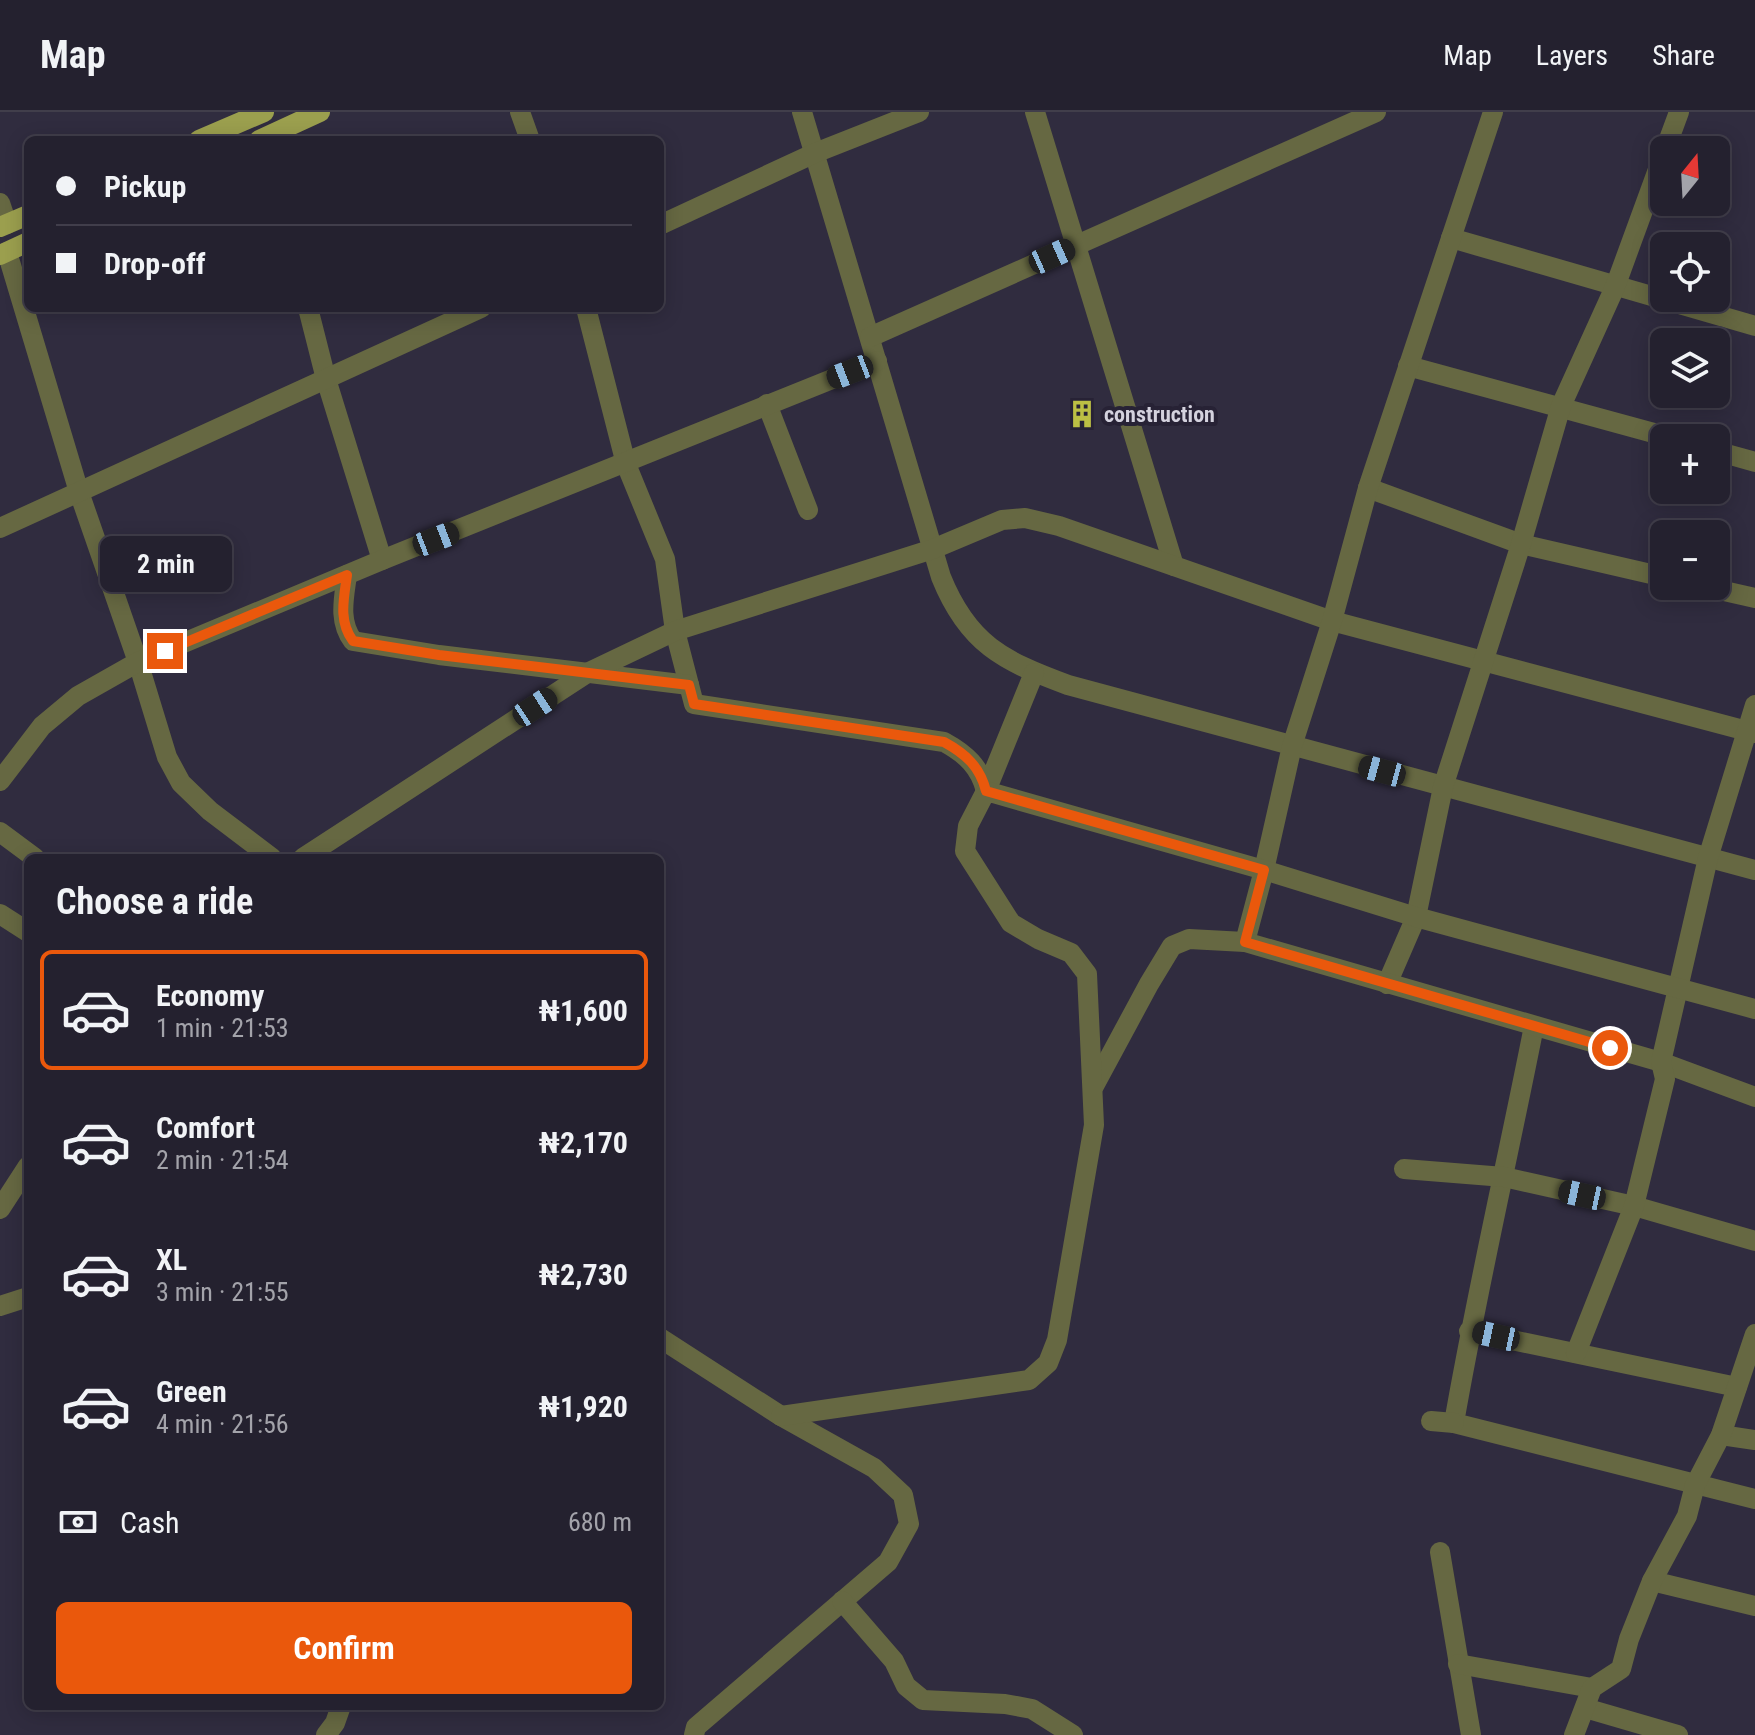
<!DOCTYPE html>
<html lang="en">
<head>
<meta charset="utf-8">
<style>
	:root { --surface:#24212f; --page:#2c2937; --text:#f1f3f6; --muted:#a3a3aa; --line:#413e4b; --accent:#ea580c }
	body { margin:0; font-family:"Roboto Condensed",sans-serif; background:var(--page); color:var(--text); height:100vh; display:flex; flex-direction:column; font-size:30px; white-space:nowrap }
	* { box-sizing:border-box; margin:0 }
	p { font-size:26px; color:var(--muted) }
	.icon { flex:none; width:44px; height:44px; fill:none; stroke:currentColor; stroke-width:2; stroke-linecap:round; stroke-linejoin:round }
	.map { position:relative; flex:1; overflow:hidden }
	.details { position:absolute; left:24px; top:742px; width:640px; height:856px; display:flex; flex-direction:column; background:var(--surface); border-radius:12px; box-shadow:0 4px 20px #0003,0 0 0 2px var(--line) }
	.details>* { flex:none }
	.banner { position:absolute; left:24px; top:24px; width:640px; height:176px; border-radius:12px; box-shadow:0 4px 20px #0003,0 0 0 2px var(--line); display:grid; align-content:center; height:176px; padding:0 32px; background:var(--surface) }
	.needle { width:52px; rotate:18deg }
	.controls { position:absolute; left:1650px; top:24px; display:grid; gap:16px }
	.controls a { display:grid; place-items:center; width:80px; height:80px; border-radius:12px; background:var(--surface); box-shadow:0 4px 20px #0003,0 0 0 2px var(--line); font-size:40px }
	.end { position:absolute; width:36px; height:36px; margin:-18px; border:10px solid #ea580c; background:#fff; box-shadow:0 0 0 4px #fff }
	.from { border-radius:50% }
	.bubble { position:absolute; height:56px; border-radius:12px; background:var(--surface); box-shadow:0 4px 20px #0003,0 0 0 2px var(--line); font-size:26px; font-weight:700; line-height:56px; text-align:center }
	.car { position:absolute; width:24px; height:48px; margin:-24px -12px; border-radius:10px; box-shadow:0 0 6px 2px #0007; background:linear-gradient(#222 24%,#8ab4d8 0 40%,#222 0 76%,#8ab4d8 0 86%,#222 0) }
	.banner b { display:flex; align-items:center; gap:28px; height:76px; font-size:30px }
	.banner b+b { border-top:2px solid var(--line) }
	.banner i { width:20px; height:20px; background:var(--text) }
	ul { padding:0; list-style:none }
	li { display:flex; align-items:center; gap:24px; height:120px; margin:0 16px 12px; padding:0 16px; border:4px solid transparent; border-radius:12px }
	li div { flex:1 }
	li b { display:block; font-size:30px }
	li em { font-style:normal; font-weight:700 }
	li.on { border-color:var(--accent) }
	li>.icon { width:72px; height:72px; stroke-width:1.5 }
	h2 { padding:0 32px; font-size:36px; line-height:96px }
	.pay { display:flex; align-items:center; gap:20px; height:88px; padding:0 32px; font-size:30px }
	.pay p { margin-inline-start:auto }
	.primary-button { display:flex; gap:16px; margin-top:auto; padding:16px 32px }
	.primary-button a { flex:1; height:92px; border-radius:12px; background:var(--accent); color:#fff; font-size:32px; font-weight:700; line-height:92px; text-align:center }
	header { display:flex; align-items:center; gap:48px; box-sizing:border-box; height:112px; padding:0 40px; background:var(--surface); border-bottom:2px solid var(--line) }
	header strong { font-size:38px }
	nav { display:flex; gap:44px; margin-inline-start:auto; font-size:28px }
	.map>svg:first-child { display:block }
</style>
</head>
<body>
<header>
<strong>Map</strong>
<nav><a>Map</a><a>Layers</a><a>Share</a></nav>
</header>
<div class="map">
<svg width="1755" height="1623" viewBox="0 0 1755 1623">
	<rect width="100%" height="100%" fill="#302c3f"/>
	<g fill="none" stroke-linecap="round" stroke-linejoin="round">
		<g stroke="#666842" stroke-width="20">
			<path d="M520 0 530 28"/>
			<path d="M802 0 941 465C968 532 1003 549 1068 573L1755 758"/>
			<path d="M1035 0 1174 454"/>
			<path d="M1665 38 1679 0"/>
			<path d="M0 91 7 112"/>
			<path d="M660 113 815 41 919 0"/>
			<path d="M1451 126 1755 214"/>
			<path d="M7 140 79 380 138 550 167 645 181 671 210 699 272 746"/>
			<path d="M308 196 326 267 382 448"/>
			<path d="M586 196 626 352 665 447 675 519 694 592 944 630C966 642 980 655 986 679L1034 561"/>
			<path d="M870 225 1376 0"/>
			<path d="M1408 254 1672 326"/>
			<path d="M767 292 808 398"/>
			<path d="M1716 339 1755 350"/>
			<path d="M1368 376 1521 432 1664 465"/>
			<path d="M0 416 481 196"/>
			<path d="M347 463C344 486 338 509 353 529L439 543 689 573"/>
			<path d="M1702 474 1755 486"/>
			<path d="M0 669 42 614 78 584 138 550 382 448 877 249"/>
			<path d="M0 720 35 746"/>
			<path d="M303 746 587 561 675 519 933 437 1002 408 1025 406 1059 414 1332 509 1755 621"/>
			<path d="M0 802 28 820"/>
			<path d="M1245 830 1264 758 1292 634 1332 509 1368 376 1493 0"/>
			<path d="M1387 872 1416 805 1443 675 1521 432 1561 294 1615 175 1664 41"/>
			<path d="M1534 914C1508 1046 1477 1178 1454 1311L1755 1387"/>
			<path d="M1094 974 1149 872 1172 834 1189 827 1245 830 1661 950 1755 985"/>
			<path d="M1404 1057 1504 1065 1634 1094 1755 1129"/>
			<path d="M0 1097 28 1054"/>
			<path d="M0 1194 28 1185"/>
			<path d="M1469 1219 1737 1275"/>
			<path d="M660 1226 781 1304 874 1356 903 1383 909 1412 888 1450 696 1615 694 1623"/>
			<path d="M1576 1241 1634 1094 1665 967 1661 950 1708 746 1755 593"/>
			<path d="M781 1304 1029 1268 1048 1251 1057 1228 1094 1013 1087 862 1071 841 1038 827 1011 811 965 739 968 714 986 679 1264 758 1416 805 1755 897"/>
			<path d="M1431 1309 1454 1311"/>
			<path d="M1721 1323 1755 1328"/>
			<path d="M1440 1440 1471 1623"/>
			<path d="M1652 1469 1755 1494"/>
			<path d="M842 1489 894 1549 906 1574 923 1588 1005 1592 1032 1597 1073 1623"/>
			<path d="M1458 1552 1592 1576"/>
			<path d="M1585 1596 1678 1623"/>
			<path d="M326 1623 335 1611 341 1594"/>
			<path d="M1574 1623 1592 1576 1621 1557 1629 1527 1652 1469 1687 1404 1695 1373 1721 1323 1755 1222"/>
		</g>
		<g stroke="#9b9f4e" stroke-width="20">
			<path d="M199 28 264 0"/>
			<path d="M259 28 320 0"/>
			<path d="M0 115 28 103"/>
			<path d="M0 143 28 130"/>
		</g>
	</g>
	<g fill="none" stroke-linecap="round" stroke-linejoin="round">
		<path stroke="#ea580c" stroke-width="10" d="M165 539 347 463C344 486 338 509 353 529L439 543 689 573 694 592 944 630C966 642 980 655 986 679L1264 758 1245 830 1610 936"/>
	</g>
	<defs>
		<symbol id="building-bare" viewBox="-9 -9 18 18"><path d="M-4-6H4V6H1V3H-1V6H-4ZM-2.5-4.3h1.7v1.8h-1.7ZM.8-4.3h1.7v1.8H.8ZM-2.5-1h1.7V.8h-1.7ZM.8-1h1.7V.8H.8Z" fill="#bcbf44" stroke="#272235" stroke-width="2.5" paint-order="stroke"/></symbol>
	</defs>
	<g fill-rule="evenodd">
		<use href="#building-bare" x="1062" y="282" width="40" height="40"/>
	</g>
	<g text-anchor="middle" stroke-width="8" stroke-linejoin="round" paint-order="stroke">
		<g font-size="22" font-weight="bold" fill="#d4d2de" stroke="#272235" text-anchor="start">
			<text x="1104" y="310">construction</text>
		</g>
	</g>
</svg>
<div class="controls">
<a><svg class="needle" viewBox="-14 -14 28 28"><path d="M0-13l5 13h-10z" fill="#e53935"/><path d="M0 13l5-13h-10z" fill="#a3a3aa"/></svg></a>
<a><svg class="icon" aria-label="locate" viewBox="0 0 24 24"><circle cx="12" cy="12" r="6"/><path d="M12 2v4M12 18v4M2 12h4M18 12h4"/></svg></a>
<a><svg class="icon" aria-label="layers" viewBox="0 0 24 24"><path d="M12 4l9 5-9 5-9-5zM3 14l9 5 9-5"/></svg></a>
<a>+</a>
<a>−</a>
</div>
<i class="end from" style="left:1610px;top:936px"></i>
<i class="end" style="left:165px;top:539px"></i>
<div class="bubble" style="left:100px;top:424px;width:132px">2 min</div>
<i class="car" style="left:1052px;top:144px;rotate:66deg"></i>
<i class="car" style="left:850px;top:260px;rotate:249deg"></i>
<i class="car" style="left:436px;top:427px;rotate:69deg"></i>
<i class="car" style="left:535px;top:595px;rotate:57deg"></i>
<i class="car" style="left:1382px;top:659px;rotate:285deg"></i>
<i class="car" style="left:1582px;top:1083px;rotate:282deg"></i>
<i class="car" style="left:1496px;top:1224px;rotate:282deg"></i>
<div class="banner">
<b><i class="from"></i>Pickup</b>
<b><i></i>Drop-off</b>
</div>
<section class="details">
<h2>Choose a ride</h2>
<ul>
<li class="on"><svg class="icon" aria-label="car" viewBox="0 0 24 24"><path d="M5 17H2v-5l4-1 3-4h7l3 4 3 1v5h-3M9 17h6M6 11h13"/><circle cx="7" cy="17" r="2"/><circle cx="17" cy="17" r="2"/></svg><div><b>Economy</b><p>1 min · 21:53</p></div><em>₦1,600</em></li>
<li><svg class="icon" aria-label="car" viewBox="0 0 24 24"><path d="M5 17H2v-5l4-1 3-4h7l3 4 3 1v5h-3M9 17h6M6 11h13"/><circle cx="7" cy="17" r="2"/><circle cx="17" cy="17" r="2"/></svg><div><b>Comfort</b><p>2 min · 21:54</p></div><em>₦2,170</em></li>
<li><svg class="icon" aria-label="car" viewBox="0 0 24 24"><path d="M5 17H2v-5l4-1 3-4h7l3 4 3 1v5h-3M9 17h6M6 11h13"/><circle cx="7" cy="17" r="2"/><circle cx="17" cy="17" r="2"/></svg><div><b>XL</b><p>3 min · 21:55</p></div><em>₦2,730</em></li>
<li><svg class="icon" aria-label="car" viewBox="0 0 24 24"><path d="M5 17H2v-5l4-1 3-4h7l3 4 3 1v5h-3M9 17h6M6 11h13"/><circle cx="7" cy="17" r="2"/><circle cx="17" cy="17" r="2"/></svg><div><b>Green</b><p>4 min · 21:56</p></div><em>₦1,920</em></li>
</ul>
<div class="pay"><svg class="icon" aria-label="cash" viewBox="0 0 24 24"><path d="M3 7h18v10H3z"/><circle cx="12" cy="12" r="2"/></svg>Cash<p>680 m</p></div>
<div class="primary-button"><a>Confirm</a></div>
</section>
</div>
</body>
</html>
